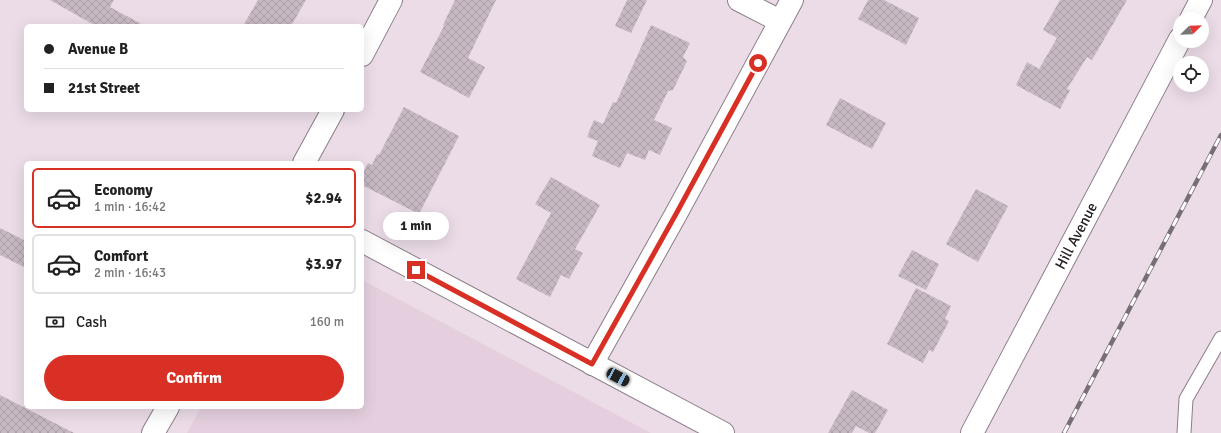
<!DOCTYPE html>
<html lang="en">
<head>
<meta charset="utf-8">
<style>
	:root { --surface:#fff; --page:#f6f6f6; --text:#222; --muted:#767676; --line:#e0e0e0; --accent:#d93025 }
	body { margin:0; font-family:Signika,sans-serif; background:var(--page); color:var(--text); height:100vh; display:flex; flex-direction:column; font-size:15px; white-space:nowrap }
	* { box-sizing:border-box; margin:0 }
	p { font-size:13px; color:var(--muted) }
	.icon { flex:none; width:22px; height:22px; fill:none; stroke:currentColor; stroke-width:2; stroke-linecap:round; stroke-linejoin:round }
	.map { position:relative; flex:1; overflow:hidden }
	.details { position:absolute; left:24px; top:161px; width:340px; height:248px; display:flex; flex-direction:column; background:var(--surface); border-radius:6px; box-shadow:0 4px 16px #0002 }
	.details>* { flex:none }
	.top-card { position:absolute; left:24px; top:24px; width:340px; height:88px; border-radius:6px; box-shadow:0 4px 16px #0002; display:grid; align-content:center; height:88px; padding:0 20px; background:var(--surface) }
	.needle { width:26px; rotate:67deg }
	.buttons { position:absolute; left:1173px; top:12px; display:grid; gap:8px }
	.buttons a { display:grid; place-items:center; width:36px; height:36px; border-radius:50%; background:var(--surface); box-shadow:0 4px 16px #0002; font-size:20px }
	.end { position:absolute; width:18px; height:18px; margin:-9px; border:5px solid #d93025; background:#fff; box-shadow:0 0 0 2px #fff }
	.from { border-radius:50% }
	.bubble { position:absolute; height:28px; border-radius:14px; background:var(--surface); box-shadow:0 4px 16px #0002; font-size:13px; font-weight:800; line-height:28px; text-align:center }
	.car { position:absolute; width:12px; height:24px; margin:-12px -6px; border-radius:5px; box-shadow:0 0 3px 1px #0007; background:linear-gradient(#222 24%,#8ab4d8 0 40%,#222 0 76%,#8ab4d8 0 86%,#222 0) }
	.top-card b { display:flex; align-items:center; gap:14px; height:38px; font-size:15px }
	.top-card b+b { border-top:1px solid var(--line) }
	.top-card i { width:10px; height:10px; background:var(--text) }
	ul { padding:7px 0 0; list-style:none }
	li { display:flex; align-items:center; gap:12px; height:60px; margin:0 8px 6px; padding:0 12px; border:2px solid var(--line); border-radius:6px }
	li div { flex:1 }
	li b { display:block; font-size:15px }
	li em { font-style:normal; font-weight:800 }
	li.on { border-color:var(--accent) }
	li>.icon { width:36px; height:36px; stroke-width:1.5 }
	.pay { display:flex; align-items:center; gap:10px; height:44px; padding:0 20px; font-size:15px }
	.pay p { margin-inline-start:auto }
	.cta { display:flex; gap:8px; margin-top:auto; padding:8px 20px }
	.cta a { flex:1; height:46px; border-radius:24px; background:var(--accent); color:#fff; font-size:16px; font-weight:800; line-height:46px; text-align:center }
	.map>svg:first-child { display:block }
</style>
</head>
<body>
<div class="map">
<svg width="1221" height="433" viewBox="0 0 1221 433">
	<defs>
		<pattern id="building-cross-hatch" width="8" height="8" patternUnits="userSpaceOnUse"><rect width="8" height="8" fill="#c7b9c3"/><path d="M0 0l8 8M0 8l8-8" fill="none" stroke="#ab9fa7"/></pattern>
	</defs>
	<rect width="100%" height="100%" fill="#ebdce7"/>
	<path fill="#e5cfdf" d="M362 280 651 433H187L201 407H362Z"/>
	<g fill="url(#building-cross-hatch)">
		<path d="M50 0H114L110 7 145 26H96Z"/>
		<path d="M258 0H306L291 26H243Z"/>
		<path d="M455 0H496L468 58 485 67 469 98 420 72 444 26 443 25Z"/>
		<path d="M627 0H647L631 33 615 26Z"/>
		<path d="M868 0H884L919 18 906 45 858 19Z"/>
		<path d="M1060 0H1127L1092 60 1087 57 1067 89 1070 90 1060 109 1016 85 1027 62 1039 69 1057 38 1043 30Z"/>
		<path d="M651 25 690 43 683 57 687 61 673 90 668 91 654 120 672 128 660 155 649 150 645 160 627 153 620 168 592 156 598 141 587 137 594 120 603 124 613 102 616 103Z"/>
		<path d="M840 98 886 123 872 149 826 125Z"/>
		<path d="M404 107 459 136 419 214 362 185V175L368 163 372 165 377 154 379 155Z"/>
		<path d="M551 177 600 205 575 249 583 253 569 279 561 275 550 297 516 279 551 213 535 204Z"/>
		<path d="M976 189 1008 206 978 262 946 244Z"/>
		<path d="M0 228 26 241V268L0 255Z"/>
		<path d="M912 250 939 264 926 290 898 276Z"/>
		<path d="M916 288 951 306 945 319 949 321 933 352 929 350 923 363 887 344Z"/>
		<path d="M852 390 888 410 875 433H869L856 426 852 433H828Z"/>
		<path d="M0 395 74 433H0Z"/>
	</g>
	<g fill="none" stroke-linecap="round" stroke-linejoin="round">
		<defs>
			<path id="service" d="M1184 433 1186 399 1221 338"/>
			<g id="minor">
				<path d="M739 0 780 21"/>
				<path d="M362 55 391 0"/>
				<path d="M304 163 333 110"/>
				<path d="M362 241 723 433"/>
				<path d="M592 364 676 214 792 0"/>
				<path d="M153 433 168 407"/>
			</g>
			<g id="tertiary">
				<path d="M1191 19 1201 0"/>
				<path id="s1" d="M972 433 1180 39"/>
			</g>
		</defs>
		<use href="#service" stroke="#8b7e87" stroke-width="15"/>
		<use href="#minor" stroke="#8b7e87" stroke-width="24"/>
		<use href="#tertiary" stroke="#8b7e87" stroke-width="24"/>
		<use href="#service" stroke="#fff" stroke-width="13"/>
		<use href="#minor" stroke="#fff" stroke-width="22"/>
		<use href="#tertiary" stroke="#fff" stroke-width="22"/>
		<defs>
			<path id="rail" d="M1064 433 1221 135"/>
		</defs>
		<use href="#rail" stroke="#786f76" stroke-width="4.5"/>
		<use href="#rail" stroke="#fff" stroke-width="3" stroke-dasharray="9" stroke-linecap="butt"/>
	</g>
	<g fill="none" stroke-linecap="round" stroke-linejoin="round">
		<path stroke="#d93025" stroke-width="5" d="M416 270 592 364 676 214 758 63"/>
	</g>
	<g text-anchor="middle" stroke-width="4" stroke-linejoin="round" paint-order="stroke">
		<g font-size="15" fill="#262125" stroke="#fff">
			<text dy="5" stroke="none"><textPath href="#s1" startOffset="223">Hill Avenue</textPath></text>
		</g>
	</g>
</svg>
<div class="buttons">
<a><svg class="needle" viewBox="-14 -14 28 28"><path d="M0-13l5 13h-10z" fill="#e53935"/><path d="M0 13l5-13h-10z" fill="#767676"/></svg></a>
<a><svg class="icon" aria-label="locate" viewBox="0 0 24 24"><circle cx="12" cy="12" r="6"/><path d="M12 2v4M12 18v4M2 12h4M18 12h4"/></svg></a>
</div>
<i class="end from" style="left:758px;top:63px"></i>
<i class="end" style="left:416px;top:270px"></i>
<div class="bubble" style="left:383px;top:212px;width:66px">1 min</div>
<i class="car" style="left:618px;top:377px;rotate:118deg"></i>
<div class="top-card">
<b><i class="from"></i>Avenue B</b>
<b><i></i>21st Street</b>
</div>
<section class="details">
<ul>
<li class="on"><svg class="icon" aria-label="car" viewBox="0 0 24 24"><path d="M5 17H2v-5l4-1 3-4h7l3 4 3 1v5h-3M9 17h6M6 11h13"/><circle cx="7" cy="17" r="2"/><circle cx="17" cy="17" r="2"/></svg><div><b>Economy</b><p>1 min · 16:42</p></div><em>$2.94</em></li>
<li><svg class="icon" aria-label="car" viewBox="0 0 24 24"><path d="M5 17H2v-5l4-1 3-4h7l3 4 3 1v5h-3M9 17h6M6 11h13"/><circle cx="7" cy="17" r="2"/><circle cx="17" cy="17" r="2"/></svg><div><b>Comfort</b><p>2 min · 16:43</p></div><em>$3.97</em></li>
</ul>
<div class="pay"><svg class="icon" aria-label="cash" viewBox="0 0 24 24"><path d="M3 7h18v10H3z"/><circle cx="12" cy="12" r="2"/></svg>Cash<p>160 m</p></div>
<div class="cta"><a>Confirm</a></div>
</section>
</div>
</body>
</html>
